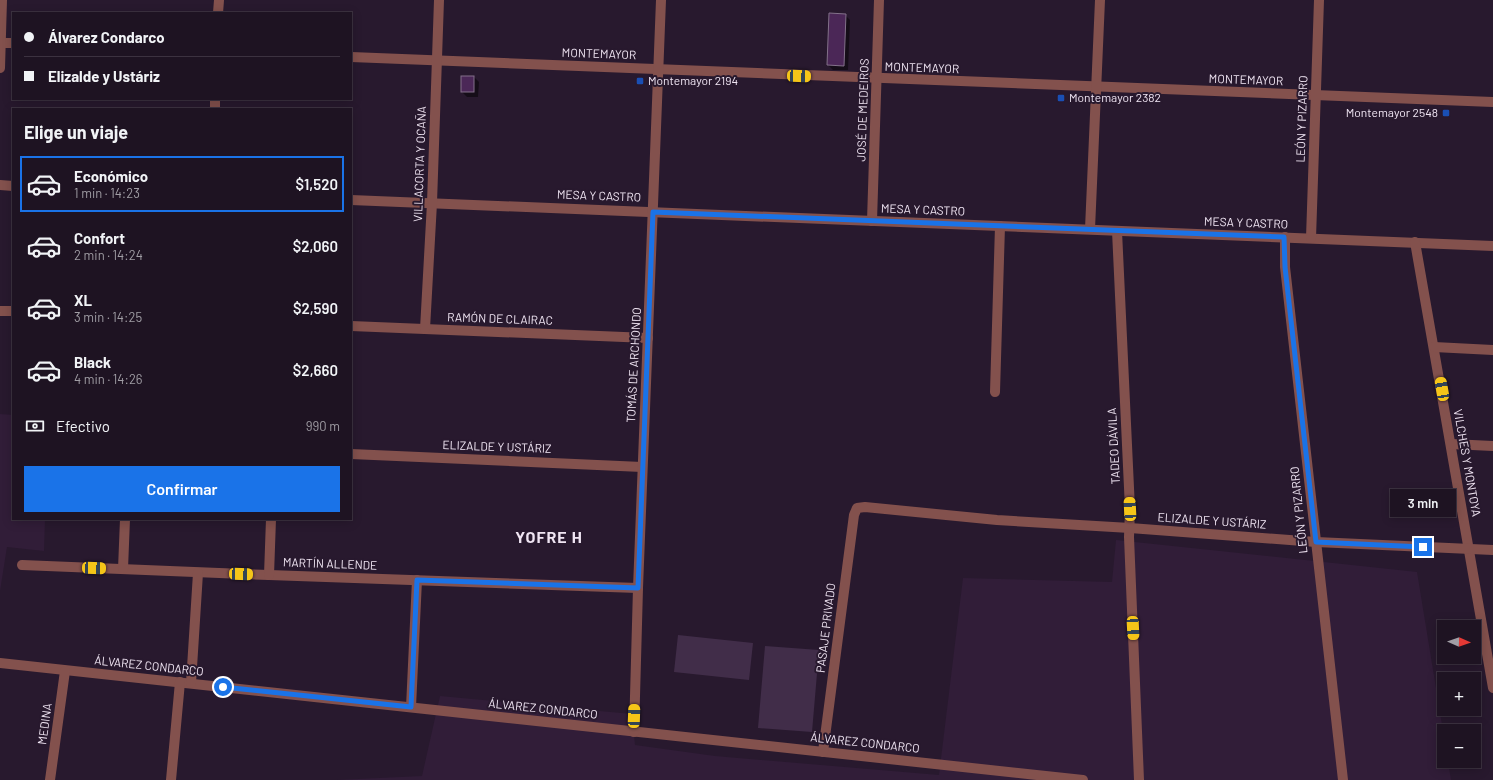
<!DOCTYPE html>
<html lang="es">
<head>
<meta charset="utf-8">
<style>
	:root { --surface:#1e1322; --page:#261c2a; --text:#f1f3f6; --muted:#a19ea5; --line:#3c3240; --accent:#1a73e8 }
	body { margin:0; font-family:Barlow,sans-serif; background:var(--page); color:var(--text); height:100vh; display:flex; flex-direction:column; font-size:15px; white-space:nowrap }
	* { box-sizing:border-box; margin:0 }
	p { font-size:13px; color:var(--muted) }
	.icon { flex:none; width:22px; height:22px; fill:none; stroke:currentColor; stroke-width:2; stroke-linecap:round; stroke-linejoin:round }
	.map { position:relative; flex:1; overflow:hidden }
	.details { position:absolute; left:12px; top:108px; width:340px; height:412px; display:flex; flex-direction:column; background:var(--surface); border-radius:0px; box-shadow:0 2px 10px #0003,0 0 0 1px var(--line) }
	.details>* { flex:none }
	.banner { position:absolute; left:12px; top:12px; width:340px; height:88px; border-radius:0px; box-shadow:0 2px 10px #0003,0 0 0 1px var(--line); display:grid; align-content:center; height:88px; padding:0 12px; background:var(--surface) }
	.needle { width:26px; rotate:92deg }
	.tools { position:absolute; left:1437px; top:620px; display:grid; gap:8px }
	.tools a { display:grid; place-items:center; width:44px; height:44px; border-radius:0px; background:var(--surface); box-shadow:0 2px 10px #0003,0 0 0 1px var(--line); font-size:20px }
	.end { position:absolute; width:18px; height:18px; margin:-9px; border:5px solid #1a73e8; background:#fff; box-shadow:0 0 0 2px #fff }
	.from { border-radius:50% }
	.bubble { position:absolute; height:28px; border-radius:0px; background:var(--surface); box-shadow:0 2px 10px #0003,0 0 0 1px var(--line); font-size:13px; font-weight:600; line-height:28px; text-align:center }
	.car { position:absolute; width:12px; height:24px; margin:-12px -6px; border-radius:5px; box-shadow:0 0 3px 1px #0007; background:linear-gradient(#f5c518 24%,#345 0 40%,#f5c518 0 76%,#345 0 86%,#f5c518 0) }
	.banner b { display:flex; align-items:center; gap:14px; height:38px; font-size:15px }
	.banner b+b { border-top:1px solid var(--line) }
	.banner i { width:10px; height:10px; background:var(--text) }
	ul { padding:0; list-style:none }
	li { display:flex; align-items:center; gap:12px; height:56px; margin:0 8px 6px; padding:0 4px; border:2px solid transparent; border-radius:0px }
	li div { flex:1 }
	li b { display:block; font-size:15px }
	li em { font-style:normal; font-weight:600 }
	li.current { border-color:var(--accent) }
	li>.icon { width:36px; height:36px; stroke-width:1.5 }
	h2 { padding:0 12px; font-size:18px; line-height:48px }
	.pay { display:flex; align-items:center; gap:10px; height:44px; padding:0 12px; font-size:15px }
	.pay p { margin-inline-start:auto }
	.cta { display:flex; gap:8px; margin-top:auto; padding:8px 12px }
	.cta a { flex:1; height:46px; border-radius:0px; background:var(--accent); color:#fff; font-size:16px; font-weight:600; line-height:46px; text-align:center }
	.map>svg:first-child { display:block }
</style>
</head>
<body>
<div class="map">
<svg width="1493" height="780" viewBox="0 0 1493 780">
	<rect width="100%" height="100%" fill="#28192e"/>
	<g fill="#311d38">
		<path d="M0 414 13 415V519H45L44 551 7 547 0 591Z"/>
		<path d="M1116 540 1417 572 1444 737V761H1448L1451 780H337L422 776 440 696 632 714 635 745 715 756 939 775 963 578 1112 582Z"/>
	</g>
	<g fill="#412d49">
		<path d="M678 635 753 643 749 680 674 672Z"/>
		<path d="M765 646 819 650 812 732 758 728Z"/>
	</g>
	<g fill="#0007">
		<path d="M845 15 850 20 848 70H833L828 65Z"/>
		<path d="M474 77 479 82 478 97H467L462 92Z"/>
	</g>
	<g fill="#4b2757" stroke="#83718a">
		<path d="M829 13 846 14 844 66 827 65Z"/>
		<rect x="461" y="76" width="13" height="16"/>
	</g>
	<g fill="none" stroke-linecap="round" stroke-linejoin="round">
		<g stroke="#83514d" stroke-width="10">
			<path d="M218 13 219 0"/>
			<path d="M0 43H13"/>
			<path d="M351 57 1493 102"/>
			<path d="M0 68 2 0"/>
			<path d="M215 109V99"/>
			<path d="M0 185 13 186"/>
			<path d="M351 200 1493 246"/>
			<path d="M872 221 879 0"/>
			<path d="M1090 229 1100 0"/>
			<path d="M1117 231 1130 509 1129 537 1139 780"/>
			<path d="M1285 237V267L1343 780"/>
			<path d="M1311 238 1319 0"/>
			<path d="M1415 242 1493 688"/>
			<path d="M0 311H13"/>
			<path d="M351 326 648 338"/>
			<path d="M425 329 432 203 439 0"/>
			<path d="M1434 347 1493 350"/>
			<path d="M995 392 1000 226"/>
			<path d="M1451 444 1493 446"/>
			<path d="M351 454 642 467"/>
			<path d="M22 565 269 575 638 588"/>
			<path d="M123 569 125 519"/>
			<path d="M269 575 271 519"/>
			<path d="M0 663 1083 780"/>
			<path d="M191 683 198 573"/>
			<path d="M411 707 417 580"/>
			<path d="M634 732 638 588 661 0"/>
			<path d="M823 752 854 515 857 508 865 507 997 520 1130 528 1316 542 1493 550"/>
			<path d="M50 780 65 671"/>
			<path d="M171 780 180 682"/>
		</g>
	</g>
	<g fill="none" stroke-linecap="round" stroke-linejoin="round">
		<path stroke="#1a73e8" stroke-width="5" d="M223 687 411 707 417 580 638 588 653 212 1284 237 1285 267 1316 542 1423 547"/>
	</g>
	<g fill="#1a4fb4" stroke="#28192e" stroke-width="1.5">
		<rect x="636" y="77" width="8" height="8" rx="2"/>
		<rect x="1057" y="94" width="8" height="8" rx="2"/>
		<rect x="1442" y="109" width="8" height="8" rx="2"/>
	</g>
	<g text-anchor="middle" stroke-width="4" stroke-linejoin="round" paint-order="stroke">
		<g font-size="12" fill="#f0e5f3" stroke="#28192e">
			<text transform="translate(599 54) rotate(2)" y="4">MONTEMAYOR</text>
			<text transform="translate(922 68) rotate(2)" y="4">MONTEMAYOR</text>
			<text transform="translate(1246 80) rotate(2)" y="4">MONTEMAYOR</text>
			<text transform="translate(863 110) rotate(-88)" y="4">JOSÉ DE MEDEIROS</text>
			<text transform="translate(1302 119) rotate(-88)" y="4">LEÓN Y PIZARRO</text>
			<text transform="translate(420 164) rotate(-88)" y="4">VILLACORTA Y OCAÑA</text>
			<text transform="translate(599 196) rotate(2)" y="4">MESA Y CASTRO</text>
			<text transform="translate(923 210) rotate(2)" y="4">MESA Y CASTRO</text>
			<text transform="translate(1246 223) rotate(2)" y="4">MESA Y CASTRO</text>
			<text transform="translate(500 319) rotate(2)" y="4">RAMÓN DE CLAIRAC</text>
			<text transform="translate(634 365) rotate(-87)" y="4">TOMÁS DE ARCHONDO</text>
			<text transform="translate(1114 446) rotate(-93)" y="4">TADEO DÁVILA</text>
			<text transform="translate(497 447) rotate(2)" y="4">ELIZALDE Y USTÁRIZ</text>
			<text transform="translate(1467 463) rotate(80)" y="4">VILCHES Y MONTOYA</text>
			<text transform="translate(1299 510) rotate(-96)" y="4">LEÓN Y PIZARRO</text>
			<text transform="translate(1212 521) rotate(4)" y="4">ELIZALDE Y USTÁRIZ</text>
			<text transform="translate(330 564) rotate(2)" y="4">MARTÍN ALLENDE</text>
			<text transform="translate(826 628) rotate(-83)" y="4">PASAJE PRIVADO</text>
			<text transform="translate(149 666) rotate(6)" y="4">ÁLVAREZ CONDARCO</text>
			<text transform="translate(543 709) rotate(6)" y="4">ÁLVAREZ CONDARCO</text>
			<text transform="translate(45 724) rotate(-82)" y="4">MEDINA</text>
			<text transform="translate(865 743) rotate(6)" y="4">ÁLVAREZ CONDARCO</text>
		</g>
		<g font-size="12" fill="#f0e5f3" stroke="#28192e" text-anchor="start">
			<text x="648" y="85">Montemayor 2194</text>
			<text x="1069" y="102">Montemayor 2382</text>
			<text x="1438" y="117" text-anchor="end">Montemayor 2548</text>
		</g>
		<g font-size="16" font-weight="bold" letter-spacing="1" fill="#f0e5f3" stroke="#28192e">
			<text x="549" y="543">YOFRE H</text>
		</g>
	</g>
</svg>
<div class="tools">
<a><svg class="needle" viewBox="-14 -14 28 28"><path d="M0-13l5 13h-10z" fill="#e53935"/><path d="M0 13l5-13h-10z" fill="#a19ea5"/></svg></a>
<a>+</a>
<a>−</a>
</div>
<i class="end from" style="left:223px;top:687px"></i>
<i class="end" style="left:1423px;top:547px"></i>
<div class="bubble" style="left:1390px;top:489px;width:66px">3 min</div>
<i class="car" style="left:799px;top:76px;rotate:92deg"></i>
<i class="car" style="left:1442px;top:389px;rotate:350deg"></i>
<i class="car" style="left:1130px;top:509px;rotate:357deg"></i>
<i class="car" style="left:94px;top:568px;rotate:92deg"></i>
<i class="car" style="left:241px;top:574px;rotate:92deg"></i>
<i class="car" style="left:1133px;top:628px;rotate:177deg"></i>
<i class="car" style="left:634px;top:716px;rotate:2deg"></i>
<div class="banner">
<b><i class="from"></i>Álvarez Condarco</b>
<b><i></i>Elizalde y Ustáriz</b>
</div>
<section class="details">
<h2>Elige un viaje</h2>
<ul>
<li class="current"><svg class="icon" aria-label="car" viewBox="0 0 24 24"><path d="M5 17H2v-5l4-1 3-4h7l3 4 3 1v5h-3M9 17h6M6 11h13"/><circle cx="7" cy="17" r="2"/><circle cx="17" cy="17" r="2"/></svg><div><b>Económico</b><p>1 min · 14:23</p></div><em>$1,520</em></li>
<li><svg class="icon" aria-label="car" viewBox="0 0 24 24"><path d="M5 17H2v-5l4-1 3-4h7l3 4 3 1v5h-3M9 17h6M6 11h13"/><circle cx="7" cy="17" r="2"/><circle cx="17" cy="17" r="2"/></svg><div><b>Confort</b><p>2 min · 14:24</p></div><em>$2,060</em></li>
<li><svg class="icon" aria-label="car" viewBox="0 0 24 24"><path d="M5 17H2v-5l4-1 3-4h7l3 4 3 1v5h-3M9 17h6M6 11h13"/><circle cx="7" cy="17" r="2"/><circle cx="17" cy="17" r="2"/></svg><div><b>XL</b><p>3 min · 14:25</p></div><em>$2,590</em></li>
<li><svg class="icon" aria-label="car" viewBox="0 0 24 24"><path d="M5 17H2v-5l4-1 3-4h7l3 4 3 1v5h-3M9 17h6M6 11h13"/><circle cx="7" cy="17" r="2"/><circle cx="17" cy="17" r="2"/></svg><div><b>Black</b><p>4 min · 14:26</p></div><em>$2,660</em></li>
</ul>
<div class="pay"><svg class="icon" aria-label="cash" viewBox="0 0 24 24"><path d="M3 7h18v10H3z"/><circle cx="12" cy="12" r="2"/></svg>Efectivo<p>990 m</p></div>
<div class="cta"><a>Confirmar</a></div>
</section>
</div>
</body>
</html>
